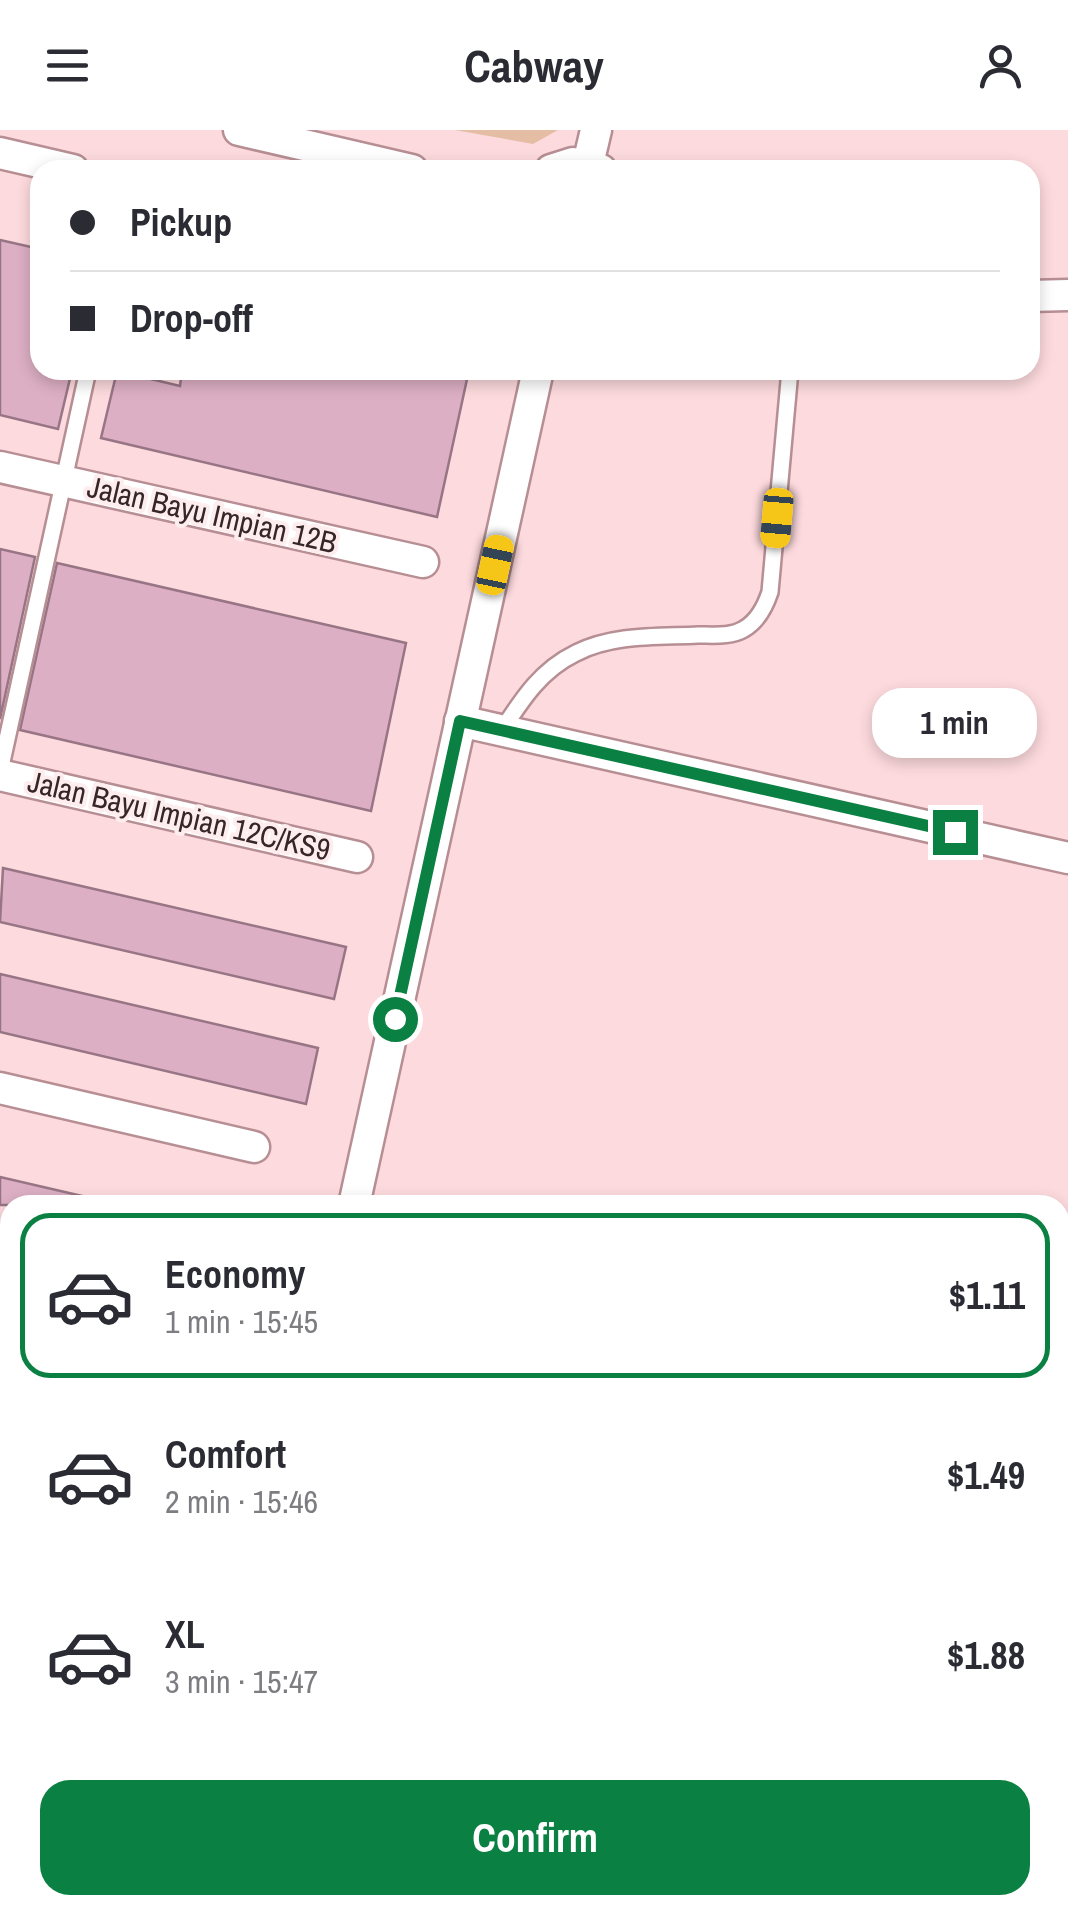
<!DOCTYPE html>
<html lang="en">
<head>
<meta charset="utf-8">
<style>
	:root { --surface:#fff; --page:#f7f7f7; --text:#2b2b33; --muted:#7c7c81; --line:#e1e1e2; --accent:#0b8043 }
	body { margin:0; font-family:"Archivo Narrow",sans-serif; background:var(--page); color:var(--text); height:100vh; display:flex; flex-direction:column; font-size:38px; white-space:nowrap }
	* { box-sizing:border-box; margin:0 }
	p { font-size:32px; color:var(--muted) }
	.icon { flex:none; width:55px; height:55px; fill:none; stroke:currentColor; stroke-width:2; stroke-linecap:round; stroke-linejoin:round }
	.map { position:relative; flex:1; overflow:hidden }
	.sheet { position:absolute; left:0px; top:1065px; width:1070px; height:720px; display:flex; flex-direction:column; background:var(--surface); border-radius:30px 30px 0 0; box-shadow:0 5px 15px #0003 }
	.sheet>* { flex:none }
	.hud { position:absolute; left:30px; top:30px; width:1010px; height:220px; border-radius:30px; box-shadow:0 5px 15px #0003; display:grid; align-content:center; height:220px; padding:0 40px; background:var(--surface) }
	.end { position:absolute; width:45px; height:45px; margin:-22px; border:12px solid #0b8043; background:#fff; box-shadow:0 0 0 5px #fff }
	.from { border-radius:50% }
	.bubble { position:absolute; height:70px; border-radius:30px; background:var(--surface); box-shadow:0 5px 15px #0003; font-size:32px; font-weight:700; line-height:70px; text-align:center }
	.car { position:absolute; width:30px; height:60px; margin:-30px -15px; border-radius:12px; box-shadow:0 0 8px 2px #0007; background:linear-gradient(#f5c518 24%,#345 0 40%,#f5c518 0 76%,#345 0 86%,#f5c518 0) }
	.hud b { display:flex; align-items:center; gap:35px; height:95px; font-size:38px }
	.hud b+b { border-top:2px solid var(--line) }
	.hud i { width:25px; height:25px; background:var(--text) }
	ul { padding:18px 0 0; list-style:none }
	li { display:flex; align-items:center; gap:30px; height:165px; margin:0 20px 15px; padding:0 20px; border:5px solid transparent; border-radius:30px }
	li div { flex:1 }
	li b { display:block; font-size:38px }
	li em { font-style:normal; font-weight:700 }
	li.on { border-color:var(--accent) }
	li>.icon { width:90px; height:90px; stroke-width:1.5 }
	.button { display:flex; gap:20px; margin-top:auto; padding:20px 40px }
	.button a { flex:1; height:115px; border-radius:30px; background:var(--accent); color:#fff; font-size:40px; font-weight:700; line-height:115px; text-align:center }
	header { display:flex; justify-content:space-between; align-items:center; height:130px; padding:0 40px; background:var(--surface); font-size:45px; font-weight:700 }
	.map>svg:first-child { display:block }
</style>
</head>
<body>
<header><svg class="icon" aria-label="menu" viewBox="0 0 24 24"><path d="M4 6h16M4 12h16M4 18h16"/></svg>Cabway<svg class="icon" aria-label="person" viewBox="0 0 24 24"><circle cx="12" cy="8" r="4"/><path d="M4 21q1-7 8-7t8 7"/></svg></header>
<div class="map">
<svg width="1068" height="1785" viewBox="0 0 1068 1785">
	<rect width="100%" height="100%" fill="#fddade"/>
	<path fill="#e5bda5" d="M455 0H558L533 14Z"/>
	<g fill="#ddafc4" stroke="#987585" stroke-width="2.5">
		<path d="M0 110 40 119V240H72L58 299 0 285Z"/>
		<path d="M182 240H469L437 387 101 308 117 241 180 256Z"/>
		<path d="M0 419 35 427 0 589Z"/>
		<path d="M57 433 406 513 371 681 20 600Z"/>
		<path d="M3 738 346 817 334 869 0 792Z"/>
		<path d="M0 844 318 918 306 974 0 902Z"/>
		<path d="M0 1047 82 1066 81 1075H0Z"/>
	</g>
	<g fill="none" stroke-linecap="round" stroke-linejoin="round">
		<defs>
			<g id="service">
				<path d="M502 600C523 568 541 540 576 523 613 504 658 507 698 505 713 505 731 507 744 499 758 491 765 477 770 462L790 240"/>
				<path d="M0 641 88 240"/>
				<path d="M34 1785 36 1775"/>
				<path d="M513 1785 516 1775"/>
			</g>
			<g id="minor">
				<path d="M239 0 412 40"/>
				<path d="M0 23 73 40"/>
				<path d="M588 34 596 0"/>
				<path d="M551 40 573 33 601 40"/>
				<path d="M1030 166 1068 165"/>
				<path d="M0 337 423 432"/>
				<path d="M460 591 1068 728"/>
				<path d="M0 645 357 727"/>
				<path d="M0 958 254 1017"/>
				<path d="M354 1075 538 240"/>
				<path d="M0 1359 10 1361"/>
				<path d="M0 1637 10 1639"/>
				<path d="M617 1775 661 1785"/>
				<path d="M971 1785 973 1775"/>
			</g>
			<g id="tertiary">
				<path d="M0 1201 10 1203"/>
				<path d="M0 1261 10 1263"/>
				<path d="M1060 1451 1068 1453"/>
				<path d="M1060 1507 1068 1509"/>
				<path d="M1060 1592 1068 1624"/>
				<path d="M1060 1745 1068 1714"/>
				<path d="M1050 1785 1052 1775"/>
			</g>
		</defs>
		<use href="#service" stroke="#b68e93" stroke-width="20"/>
		<use href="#minor" stroke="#b68e93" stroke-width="35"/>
		<use href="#tertiary" stroke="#b68e93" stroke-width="45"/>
		<use href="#service" stroke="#fff" stroke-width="15"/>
		<use href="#minor" stroke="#fff" stroke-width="30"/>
		<use href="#tertiary" stroke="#fff" stroke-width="40"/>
	</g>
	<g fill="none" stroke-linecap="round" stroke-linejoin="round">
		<path stroke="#0b8043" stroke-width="12" d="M395 889 460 591 955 702"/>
	</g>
	<g text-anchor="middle" stroke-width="8" stroke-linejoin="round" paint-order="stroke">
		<g font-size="30" fill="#362628" stroke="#feedee">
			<text transform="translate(212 385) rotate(13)" y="10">Jalan Bayu Impian 12B</text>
			<text transform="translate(179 686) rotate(13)" y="10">Jalan Bayu Impian 12C/KS9</text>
		</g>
	</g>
</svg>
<i class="end from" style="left:395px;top:889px"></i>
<i class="end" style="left:955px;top:702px"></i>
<div class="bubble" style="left:872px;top:558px;width:165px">1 min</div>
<i class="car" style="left:777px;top:388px;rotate:185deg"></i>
<i class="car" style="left:495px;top:435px;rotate:12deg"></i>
<div class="hud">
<b><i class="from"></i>Pickup</b>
<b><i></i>Drop-off</b>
</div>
<section class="sheet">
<ul>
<li class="on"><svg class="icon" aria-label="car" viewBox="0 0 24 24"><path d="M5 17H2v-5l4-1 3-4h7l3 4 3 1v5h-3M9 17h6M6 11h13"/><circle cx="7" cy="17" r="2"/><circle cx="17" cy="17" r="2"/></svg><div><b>Economy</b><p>1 min · 15:45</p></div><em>$1.11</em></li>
<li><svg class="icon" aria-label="car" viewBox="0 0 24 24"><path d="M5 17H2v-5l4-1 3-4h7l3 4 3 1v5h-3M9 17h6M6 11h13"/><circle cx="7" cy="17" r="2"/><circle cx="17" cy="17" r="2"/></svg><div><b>Comfort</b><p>2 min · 15:46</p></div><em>$1.49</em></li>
<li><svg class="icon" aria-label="car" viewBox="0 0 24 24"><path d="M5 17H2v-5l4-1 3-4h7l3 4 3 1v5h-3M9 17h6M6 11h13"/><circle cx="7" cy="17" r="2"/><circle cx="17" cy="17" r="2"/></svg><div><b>XL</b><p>3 min · 15:47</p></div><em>$1.88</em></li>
</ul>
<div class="button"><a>Confirm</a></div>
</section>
</div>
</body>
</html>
